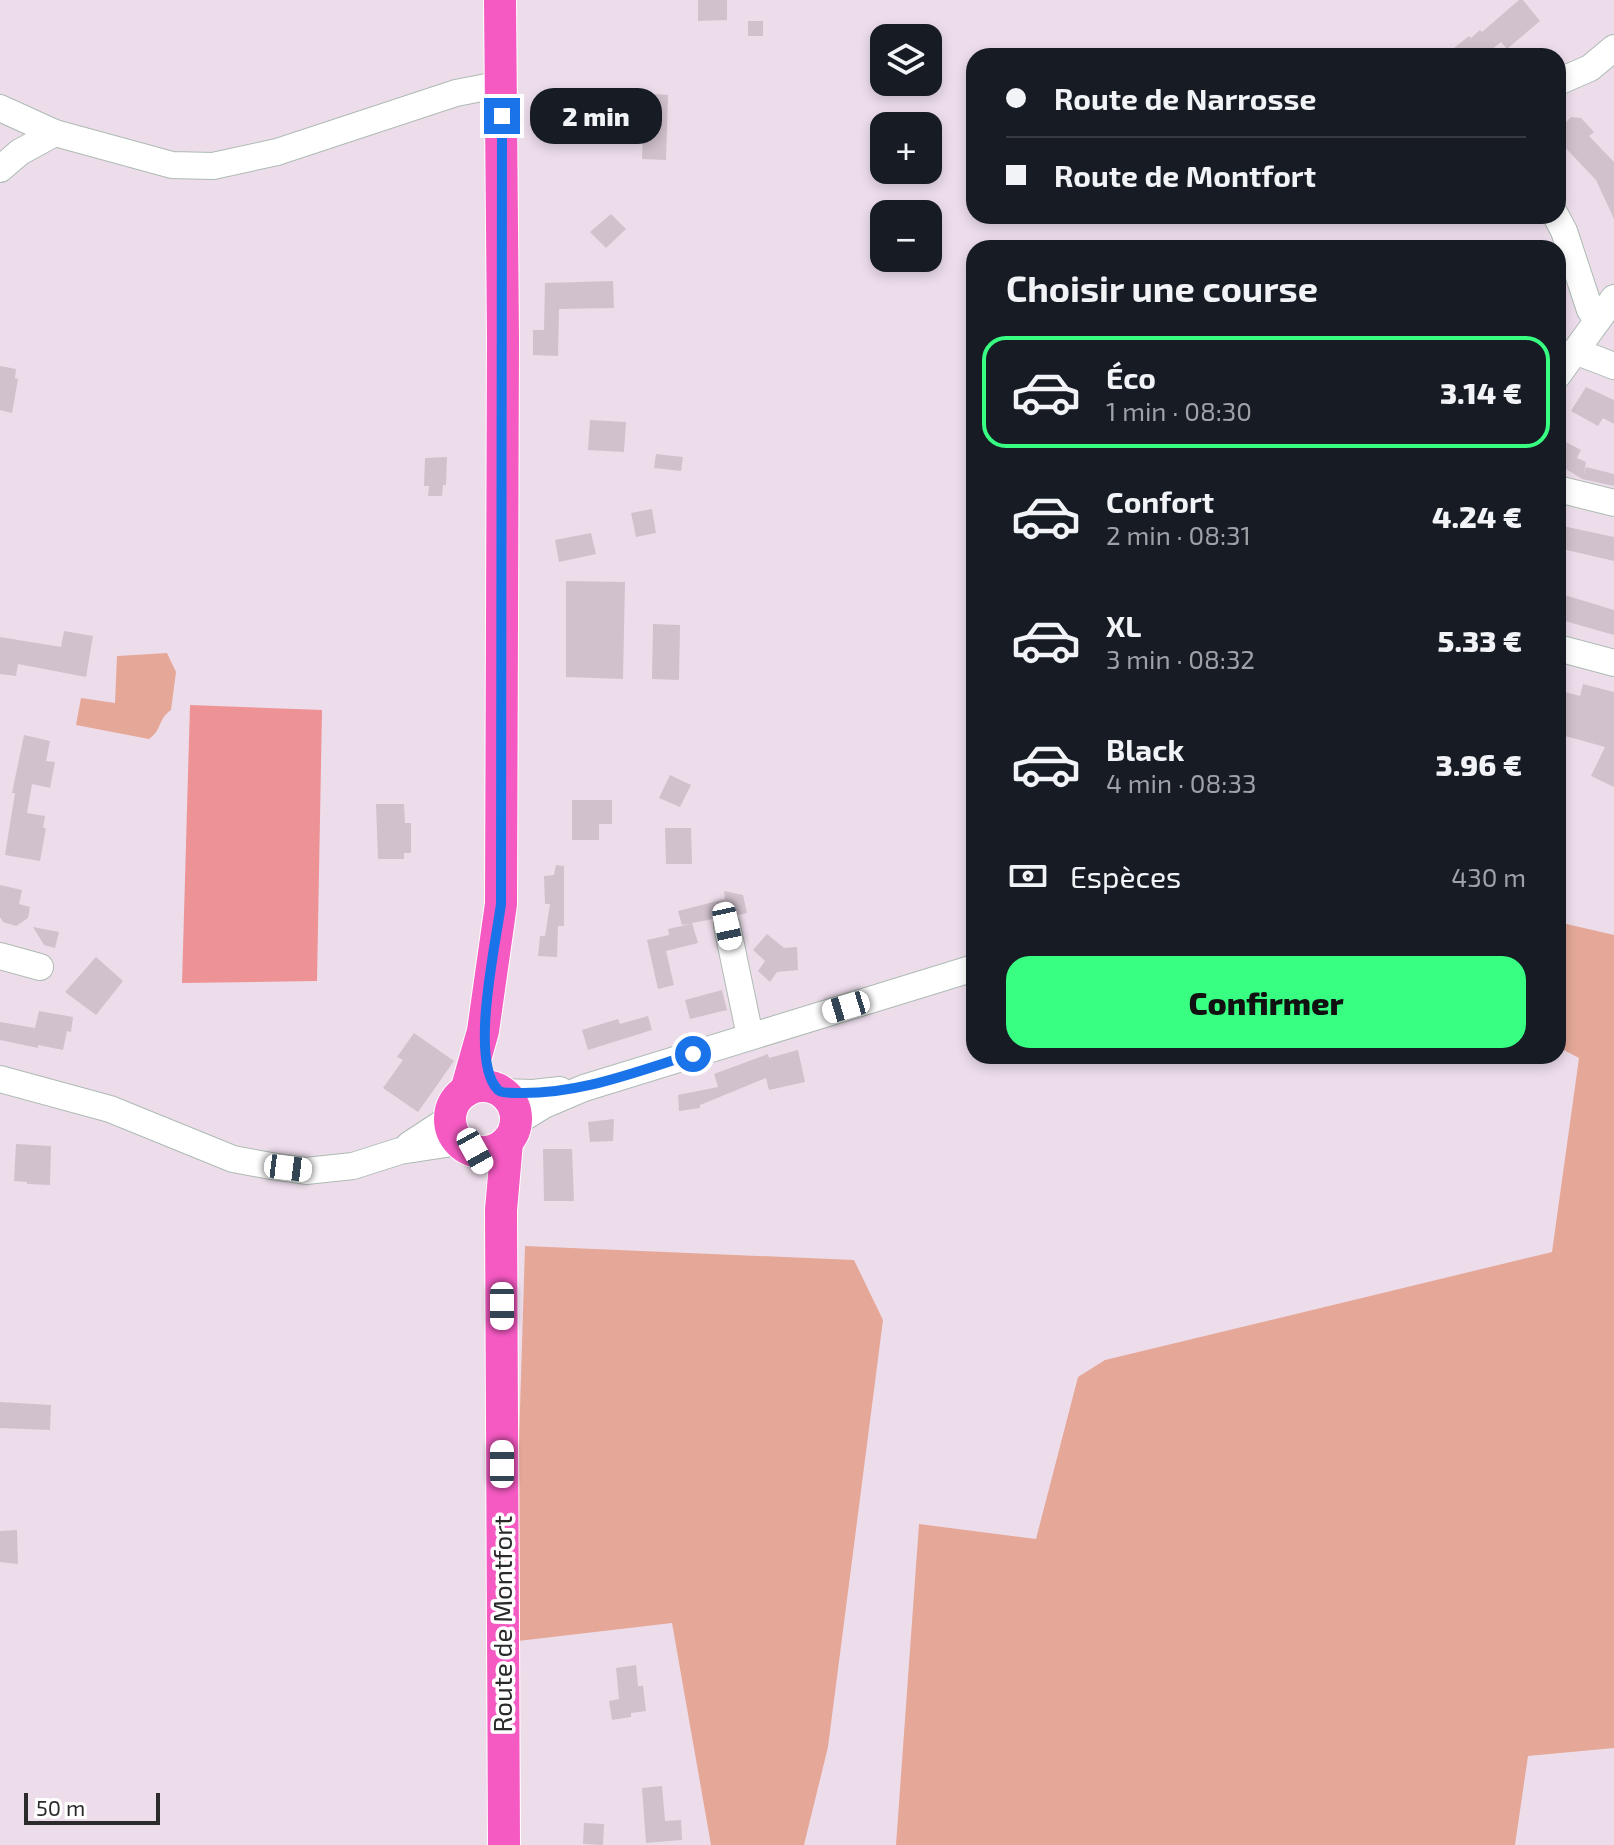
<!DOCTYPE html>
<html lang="fr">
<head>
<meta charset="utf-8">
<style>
	:root { --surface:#171b24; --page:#20242c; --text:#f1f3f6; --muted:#9ea1a6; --line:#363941; --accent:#38ff82 }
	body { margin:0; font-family:"Exo 2",sans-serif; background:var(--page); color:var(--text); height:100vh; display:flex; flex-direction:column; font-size:30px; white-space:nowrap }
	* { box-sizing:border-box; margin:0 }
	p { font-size:26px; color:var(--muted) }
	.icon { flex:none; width:44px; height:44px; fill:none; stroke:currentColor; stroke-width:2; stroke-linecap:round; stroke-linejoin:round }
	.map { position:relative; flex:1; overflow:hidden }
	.side { position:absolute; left:966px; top:240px; width:600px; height:824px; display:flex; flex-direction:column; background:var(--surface); border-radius:24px; box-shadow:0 4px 12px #0003 }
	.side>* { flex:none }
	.guide { position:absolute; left:966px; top:48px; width:600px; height:176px; border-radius:24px; box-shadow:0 4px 12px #0003; display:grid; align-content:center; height:176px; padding:0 40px; background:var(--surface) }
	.buttons { position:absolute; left:870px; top:24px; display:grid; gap:16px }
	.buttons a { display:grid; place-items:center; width:72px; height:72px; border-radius:16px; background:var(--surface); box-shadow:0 4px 12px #0003; font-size:40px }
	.scale { position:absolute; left:24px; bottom:20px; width:136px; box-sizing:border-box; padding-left:8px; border:4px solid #2b2b2b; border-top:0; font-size:22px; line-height:28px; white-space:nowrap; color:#2b2b2b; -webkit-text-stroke:6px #fff; paint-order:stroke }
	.end { position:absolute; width:36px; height:36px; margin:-18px; border:10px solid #1a73e8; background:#fff; box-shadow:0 0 0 4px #fff }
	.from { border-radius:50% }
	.bubble { position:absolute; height:56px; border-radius:24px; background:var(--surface); box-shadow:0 4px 12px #0003; font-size:26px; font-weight:800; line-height:56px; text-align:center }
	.car { position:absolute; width:24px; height:48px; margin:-24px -12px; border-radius:10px; box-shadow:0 0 6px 2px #0007; background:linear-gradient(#fff 24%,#345 0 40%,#fff 0 76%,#345 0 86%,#fff 0) }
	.guide b { display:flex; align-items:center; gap:28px; height:76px; font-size:30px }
	.guide b+b { border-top:2px solid var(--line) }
	.guide i { width:20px; height:20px; background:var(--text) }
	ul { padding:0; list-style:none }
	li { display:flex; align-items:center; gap:24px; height:112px; margin:0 16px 12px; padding:0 24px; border:4px solid transparent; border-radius:24px }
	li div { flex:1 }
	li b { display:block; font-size:30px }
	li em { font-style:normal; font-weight:800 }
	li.selected { border-color:var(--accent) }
	li>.icon { width:72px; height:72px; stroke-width:1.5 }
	h2 { padding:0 40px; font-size:36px; line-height:96px }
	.pay { display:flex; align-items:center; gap:20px; height:88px; padding:0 40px; font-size:30px }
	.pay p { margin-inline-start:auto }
	.button { display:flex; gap:16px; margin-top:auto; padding:16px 40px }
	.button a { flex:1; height:92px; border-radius:24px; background:var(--accent); color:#111; font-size:32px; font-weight:800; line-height:92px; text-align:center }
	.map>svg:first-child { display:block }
</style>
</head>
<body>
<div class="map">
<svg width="1614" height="1845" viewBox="0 0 1614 1845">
	<rect width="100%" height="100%" fill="#edddeb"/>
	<g fill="#e5a898">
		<path d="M167 653 176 672 171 710C157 720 163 729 149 739L76 725 81 698 115 703 117 656Z"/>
		<path d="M1558 922 1614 935V1748L1528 1756 1515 1845H896L919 1524 1036 1539 1078 1377 1105 1360 1552 1252 1579 1058 1558 1047Z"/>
		<path d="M525 1246 854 1260 883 1320 828 1747 804 1845H711L672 1623 518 1641 513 1636Z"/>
	</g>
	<path fill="#ed9395" d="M190 705 322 710 317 981 182 983Z"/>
	<g fill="#d0c1cd">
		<path d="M698 0H727V20L698 21Z"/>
		<path d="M1519 0H1523L1540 21 1507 49 1501 42 1484 56H1444L1469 36 1471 38 1480 30 1482 32Z"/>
		<rect x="748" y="21" width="15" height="15"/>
		<path d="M645 93 668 95 666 160 642 159Z"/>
		<path d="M1571 117 1581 118 1594 132 1589 136 1614 162V219L1596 180 1558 140V130Z"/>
		<path d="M611 214 626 229 606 248 590 232Z"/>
		<path d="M613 281 614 308 559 309 558 356 533 355V330H544L545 283Z"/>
		<path d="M0 366 16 369 15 378 18 379 12 413 0 410Z"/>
		<path d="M1586 387 1614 400V424L1603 418 1598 426 1571 411Z"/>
		<path d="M590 420 626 422 624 452 588 450Z"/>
		<path d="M1558 438 1581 450 1577 458 1586 462 1584 474 1586 467 1614 474V486L1582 479 1558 464Z"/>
		<path d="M656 454 683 457 681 471 654 468Z"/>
		<path d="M447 457 446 485H443L442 496H428L429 486H424L425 458Z"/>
		<path d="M652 509 656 533 636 537 631 513Z"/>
		<path d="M1558 525 1614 537V561L1558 548Z"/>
		<path d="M591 533 596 554 559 562 555 540Z"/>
		<path d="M566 581 625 582 623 679 566 677Z"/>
		<path d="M1558 593 1614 610V635L1558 619Z"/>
		<path d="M653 624 680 625 679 680 652 679Z"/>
		<path d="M64 631 93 636 86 677 18 664 16 676 0 674V637L61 647Z"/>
		<path d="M1583 684 1614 692V787L1591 776 1605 747 1558 734V690L1580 696Z"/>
		<path d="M24 735 50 741 46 761 55 762 50 788 32 784 27 813 45 816 43 828H46L40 861 5 855 15 793H12Z"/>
		<path d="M670 775 691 785 680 807 659 798Z"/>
		<path d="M572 800H612V824H599V840H572Z"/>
		<path d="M376 804H404L405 823H411V853H404V859H378Z"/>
		<path d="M665 828H691L692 864H666Z"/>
		<path d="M556 865 564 866V926H558L557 957 538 956 540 936H545L550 904H545L544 876 554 875Z"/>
		<path d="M0 885 22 890 19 904 30 907 28 918 16 926 3 922 0 917Z"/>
		<path d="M724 891 743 895 747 913 738 915 724 910 713 919 692 923 698 943 666 951 674 985 658 989 647 940 669 935 668 929 691 924 682 925 678 911 725 899Z"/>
		<path d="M33 927 59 932 55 948 44 945Z"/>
		<path d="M767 934 784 948 797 947 798 970 777 972 770 982 758 971 765 961 753 950Z"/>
		<path d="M96 957 123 981 96 1015 65 992Z"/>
		<path d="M722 990 727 1010 690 1019 685 1000Z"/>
		<path d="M39 1011 73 1017 71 1032 67 1031 63 1050 38 1045V1048L0 1040V1022L35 1028Z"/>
		<path d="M648 1016 652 1030 588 1050 582 1030 618 1019 620 1024Z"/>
		<path d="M414 1033 454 1061 418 1112 383 1088 403 1060 397 1057Z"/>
		<path d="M798 1050 805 1082 769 1090 766 1078 700 1105V1108L679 1111 678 1095 718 1087 714 1074 768 1054 769 1058Z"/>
		<path d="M614 1119 613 1141 590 1142 588 1122Z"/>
		<path d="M16 1144 51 1146 50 1185 27 1184V1182L14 1181Z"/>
		<path d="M543 1149H572L574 1201H544Z"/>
		<path d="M0 1402 51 1405 50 1430 0 1428Z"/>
		<path d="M17 1530 18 1564 0 1562V1531Z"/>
		<path d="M636 1665 638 1686H643L646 1711 631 1713V1717L612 1720 609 1701 619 1699 616 1668Z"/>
		<path d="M662 1786 665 1821 681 1820 682 1840 646 1843 642 1788Z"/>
		<path d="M584 1823 604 1824 603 1845 583 1844Z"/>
	</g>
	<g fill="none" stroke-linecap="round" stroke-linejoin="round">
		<defs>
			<g id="minor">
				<path d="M1558 82 1590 68 1614 48"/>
				<path d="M0 108 55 133"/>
				<path d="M0 169 20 152 55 133 172 165 213 166 277 152 456 93 502 84"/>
				<path d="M1556 216 1564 231 1590 310 1598 319"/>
				<path d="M1575 351 1614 366"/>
				<path d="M1558 375 1614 298"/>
				<path d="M1558 489 1614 503"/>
				<path d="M1558 648 1614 663"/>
				<path d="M727 926 750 1036"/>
				<path d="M0 956 40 967"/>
				<path d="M0 1079 110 1109 233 1159 271 1166 306 1171 353 1166 400 1151 459 1142"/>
				<path d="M502 1092 533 1093 560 1090"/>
				<path d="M515 1123 544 1105 584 1088 974 968"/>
				<path d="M409 1145 450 1118"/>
			</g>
			<g id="major">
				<circle cx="483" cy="1119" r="33"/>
				<path d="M466 1091 483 1031 501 904 503 338 500 0"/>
				<path d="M504 1845 501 1210 507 1142"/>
			</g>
		</defs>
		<use href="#minor" stroke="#adbbb3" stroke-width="28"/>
		<use href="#major" stroke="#fff" stroke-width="34"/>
		<use href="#minor" stroke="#fff" stroke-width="26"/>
		<use href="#major" stroke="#f55ac3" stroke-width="32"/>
	</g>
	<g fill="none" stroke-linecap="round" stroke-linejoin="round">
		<path stroke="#1a73e8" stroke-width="10" d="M502 116 501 904C496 943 469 1061 498 1090 502 1094 510 1092 515 1093 578 1095 635 1072 693 1054"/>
	</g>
	<g text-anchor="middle" stroke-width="7" stroke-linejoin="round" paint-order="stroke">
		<g font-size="26" fill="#2b2b2b" stroke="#fff">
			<text transform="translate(503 1624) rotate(-90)" y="9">Route de Montfort</text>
		</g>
	</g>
</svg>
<div class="buttons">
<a><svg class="icon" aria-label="layers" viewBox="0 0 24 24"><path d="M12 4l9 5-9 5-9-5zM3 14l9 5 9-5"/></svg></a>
<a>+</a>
<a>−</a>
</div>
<div class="scale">50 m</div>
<i class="end from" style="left:693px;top:1054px"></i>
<i class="end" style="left:502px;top:116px"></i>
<div class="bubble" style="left:530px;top:88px;width:132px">2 min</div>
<i class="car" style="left:727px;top:926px;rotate:168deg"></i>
<i class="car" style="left:846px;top:1007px;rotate:253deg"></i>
<i class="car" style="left:475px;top:1151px;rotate:151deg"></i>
<i class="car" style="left:288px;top:1168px;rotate:97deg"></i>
<i class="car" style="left:502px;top:1306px;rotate:180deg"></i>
<i class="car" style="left:502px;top:1464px;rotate:0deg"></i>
<div class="guide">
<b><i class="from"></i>Route de Narrosse</b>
<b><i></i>Route de Montfort</b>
</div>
<section class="side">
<h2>Choisir une course</h2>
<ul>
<li class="selected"><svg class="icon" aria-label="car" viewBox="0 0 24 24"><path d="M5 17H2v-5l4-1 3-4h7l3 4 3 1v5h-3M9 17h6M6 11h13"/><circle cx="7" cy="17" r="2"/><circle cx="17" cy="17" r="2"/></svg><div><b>Éco</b><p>1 min · 08:30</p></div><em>3.14 €</em></li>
<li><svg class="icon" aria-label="car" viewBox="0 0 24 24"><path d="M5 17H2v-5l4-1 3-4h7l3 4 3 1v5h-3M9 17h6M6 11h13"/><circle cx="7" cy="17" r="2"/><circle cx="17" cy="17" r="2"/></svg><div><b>Confort</b><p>2 min · 08:31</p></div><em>4.24 €</em></li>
<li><svg class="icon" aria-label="car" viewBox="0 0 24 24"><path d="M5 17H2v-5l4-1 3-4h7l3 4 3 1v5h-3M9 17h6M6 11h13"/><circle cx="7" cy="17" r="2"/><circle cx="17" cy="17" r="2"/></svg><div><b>XL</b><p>3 min · 08:32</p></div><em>5.33 €</em></li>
<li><svg class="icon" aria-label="car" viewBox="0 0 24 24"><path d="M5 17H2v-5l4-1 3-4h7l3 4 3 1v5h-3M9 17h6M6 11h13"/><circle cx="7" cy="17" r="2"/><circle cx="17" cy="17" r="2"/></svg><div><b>Black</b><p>4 min · 08:33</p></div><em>3.96 €</em></li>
</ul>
<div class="pay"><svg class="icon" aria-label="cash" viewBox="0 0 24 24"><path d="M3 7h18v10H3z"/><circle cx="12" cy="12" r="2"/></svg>Espèces<p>430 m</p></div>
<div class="button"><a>Confirmer</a></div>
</section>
</div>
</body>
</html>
